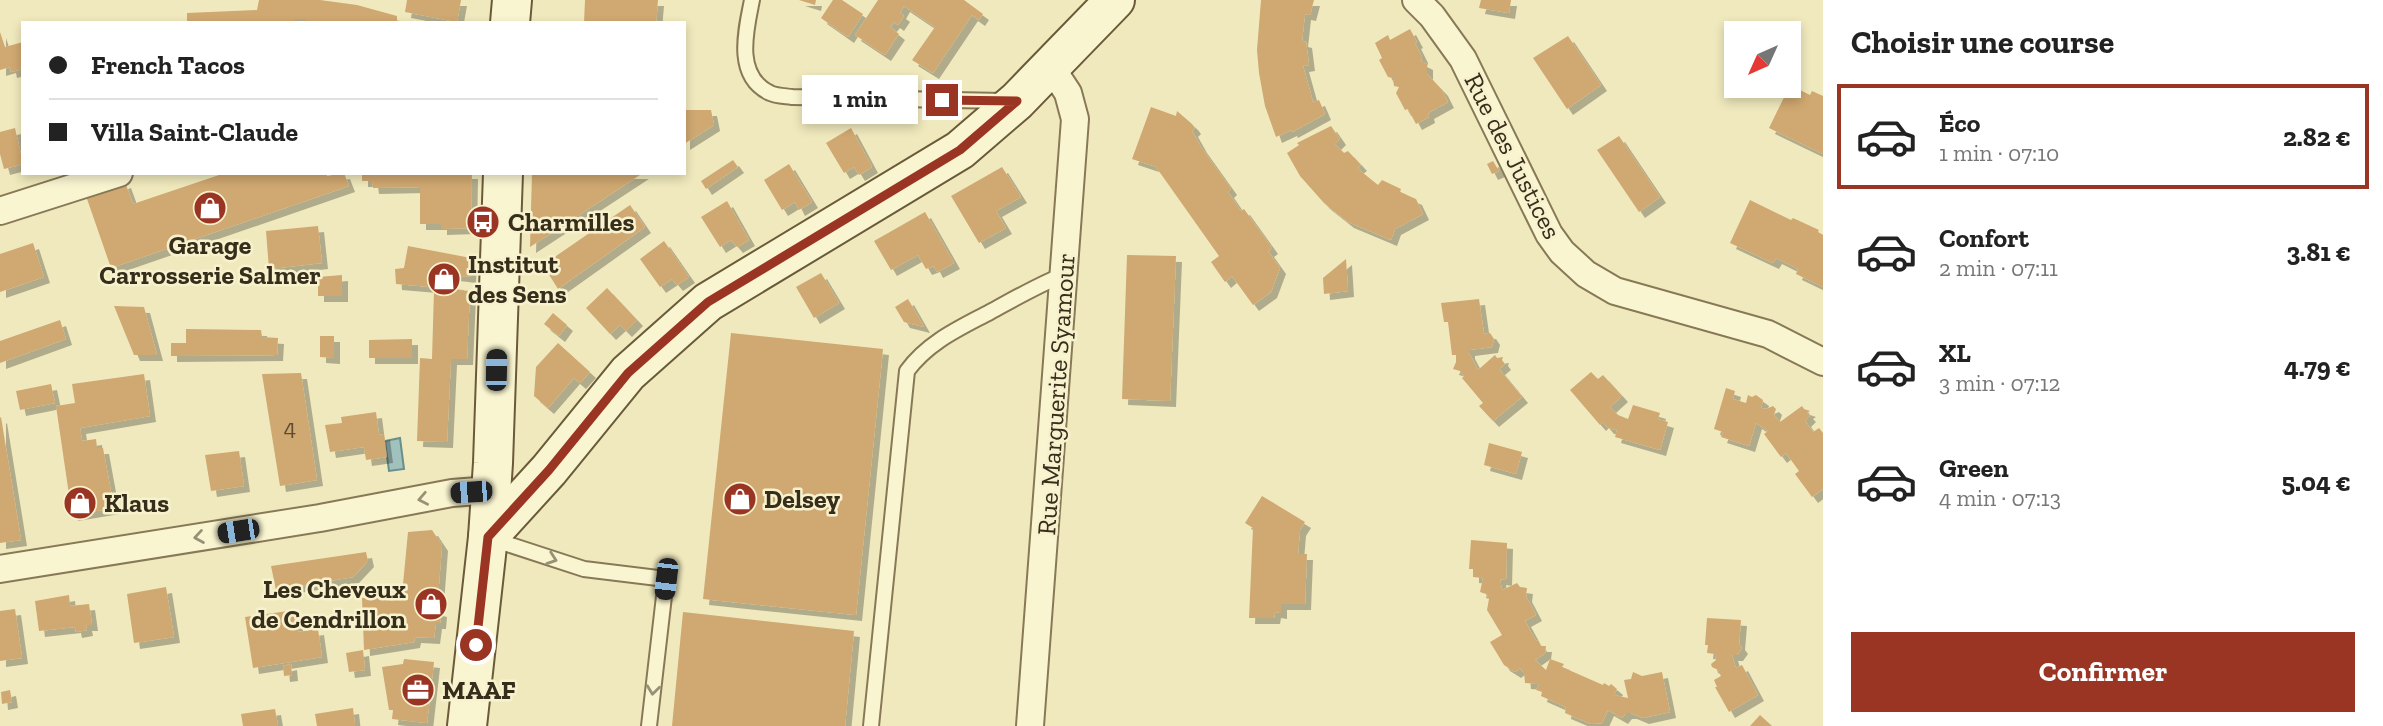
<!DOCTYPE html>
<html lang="fr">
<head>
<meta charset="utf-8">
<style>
	:root { --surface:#fff; --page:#f6f6f6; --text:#222; --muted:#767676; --line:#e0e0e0; --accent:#9a3523 }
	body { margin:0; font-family:"Zilla Slab",serif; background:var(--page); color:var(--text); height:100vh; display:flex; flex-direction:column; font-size:26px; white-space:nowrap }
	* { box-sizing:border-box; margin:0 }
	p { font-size:23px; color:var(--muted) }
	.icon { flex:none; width:38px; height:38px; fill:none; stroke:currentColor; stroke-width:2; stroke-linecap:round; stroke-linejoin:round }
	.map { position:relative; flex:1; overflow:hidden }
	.side { display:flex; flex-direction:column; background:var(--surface); width:560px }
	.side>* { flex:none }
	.banner { position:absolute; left:21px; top:21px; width:665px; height:154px; border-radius:0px; box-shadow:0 4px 10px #0003; display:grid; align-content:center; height:154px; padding:0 28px; background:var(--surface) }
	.needle { width:46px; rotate:225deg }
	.buttons { position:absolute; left:1724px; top:21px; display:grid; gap:14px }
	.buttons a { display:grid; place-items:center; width:77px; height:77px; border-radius:0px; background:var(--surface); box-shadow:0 4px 10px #0003; font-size:35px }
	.end { position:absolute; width:32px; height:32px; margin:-16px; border:9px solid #9a3523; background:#fff; box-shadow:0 0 0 4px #fff }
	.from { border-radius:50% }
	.bubble { position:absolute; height:49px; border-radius:0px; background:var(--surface); box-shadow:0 4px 10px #0003; font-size:23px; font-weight:800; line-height:49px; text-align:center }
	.car { position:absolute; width:21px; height:42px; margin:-21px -10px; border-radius:9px; box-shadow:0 0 5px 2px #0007; background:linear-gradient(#222 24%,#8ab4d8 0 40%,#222 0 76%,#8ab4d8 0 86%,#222 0) }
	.banner b { display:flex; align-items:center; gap:24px; height:66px; font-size:26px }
	.banner b+b { border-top:2px solid var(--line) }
	.banner i { width:18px; height:18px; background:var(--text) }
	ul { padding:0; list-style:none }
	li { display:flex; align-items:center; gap:21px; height:105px; margin:0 14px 10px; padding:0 14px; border:4px solid transparent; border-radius:0px }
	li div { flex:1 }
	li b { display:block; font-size:26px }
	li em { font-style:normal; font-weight:800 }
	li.active { border-color:var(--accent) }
	li>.icon { width:63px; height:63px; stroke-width:1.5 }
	h2 { padding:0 28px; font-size:32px; line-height:84px }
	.button { display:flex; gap:14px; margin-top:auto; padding:14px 28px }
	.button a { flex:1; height:80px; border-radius:0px; background:var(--accent); color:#fff; font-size:28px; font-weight:800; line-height:80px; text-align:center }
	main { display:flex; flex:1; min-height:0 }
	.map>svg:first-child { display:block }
</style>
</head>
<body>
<main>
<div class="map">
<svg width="1823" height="726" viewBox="0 0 1823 726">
	<defs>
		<filter id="shadow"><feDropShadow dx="6" dy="6" stdDeviation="0" flood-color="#0004"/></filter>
	</defs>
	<rect width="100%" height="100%" fill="#f0e9bd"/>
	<path fill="#a1c1bd" stroke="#688f8b" stroke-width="2" d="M400 438 404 469 389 471 385 441Z"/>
	<g fill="#d0a871" filter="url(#shadow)">
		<path d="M259 0H320L357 5 397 16V23H305V19H295V23H249V21L187 23V13L257 10Z"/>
		<path d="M407 0H461L457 22 405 12Z"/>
		<path d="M585 0H658L656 23H584Z"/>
		<path d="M799 0H816L815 5Z"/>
		<path d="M833 0H842L863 14 848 37 821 18Z"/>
		<path d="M878 0H964L983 14 979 20 972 15 933 73 912 60 935 27 904 6 900 13 904 16 898 25 894 22 890 27 899 34 885 55 855 35Z"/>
		<path d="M1261 0H1314L1310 15 1305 14 1302 41 1306 42 1309 65 1303 66 1313 102 1319 100 1325 114 1292 132 1291 130 1276 137 1265 106 1259 73 1257 50Z"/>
		<path d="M1481 0H1511L1509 13 1479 8Z"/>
		<path d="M1410 29 1417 42 1415 43 1422 57 1421 61 1427 64V74L1442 90 1448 102 1428 113 1429 117 1416 124 1408 109 1405 110 1396 93 1399 87 1394 86 1393 78 1388 77 1379 60 1382 58 1375 43 1388 35 1390 40Z"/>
		<path d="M0 32 5 47 23 42V69L11 72 10 67 0 70Z"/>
		<path d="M1568 36 1601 85 1567 109 1533 58Z"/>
		<path d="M1790 85 1810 95 1812 91 1823 96V154L1769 128Z"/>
		<path d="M1151 107 1176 116 1177 111 1192 124 1195 128 1192 131 1201 147 1231 189 1228 192 1241 211 1244 209 1272 248 1268 251 1280 268 1271 292 1253 305 1232 276 1225 282 1211 262 1219 256 1156 167 1132 159Z"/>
		<path d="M684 110H711L714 125 684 144Z"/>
		<path d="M1331 126 1340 139 1335 144 1344 153 1348 151 1361 165 1357 168 1378 185 1382 180 1401 189 1400 192 1416 199 1423 214 1395 229 1391 240 1348 222 1324 203 1300 176 1287 153 1299 145 1297 143Z"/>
		<path d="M15 128 23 164 4 169 0 154V132Z"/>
		<path d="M851 128 872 167 859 175 854 167 844 173 826 143Z"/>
		<path d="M1619 136 1660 197 1639 212 1597 150Z"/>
		<path d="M733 160 738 167 706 189 701 181Z"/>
		<path d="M1493 161 1499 171 1492 174 1487 164Z"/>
		<path d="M789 164 812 202 799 210 795 202 782 210 764 180Z"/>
		<path d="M1002 167 1021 197 996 211 1006 228 979 243 951 196Z"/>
		<path d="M225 173H327V176L344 173 349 186 111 268 86 196 125 182 133 204Z"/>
		<path d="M362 173H472L471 228 441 229V224H420V187L373 188 372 181H362Z"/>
		<path d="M532 173H643L530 247Z"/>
		<path d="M1750 200 1791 220 1793 218 1819 230 1818 232 1823 235V287L1796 274 1798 269 1776 258 1773 263 1730 243Z"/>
		<path d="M727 201 749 240 737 247 731 240 720 247 701 217Z"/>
		<path d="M630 205 645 227 558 289 543 265Z"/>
		<path d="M925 212 954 263 937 272 934 266 926 269 918 255 891 270 874 241Z"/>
		<path d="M318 226 322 263 269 269 266 231Z"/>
		<path d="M664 241 689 277 677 285 672 279 660 287 640 259Z"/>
		<path d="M33 243 44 277 0 292V254Z"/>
		<path d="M408 246 471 258 470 277 446 274 445 283 458 284V290L470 291 467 359H451L447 442 417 441 420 358 432 359 434 290 431 287 396 284 395 269 404 268Z"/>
		<path d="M1127 255 1176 256 1170 401 1122 399Z"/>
		<path d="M1346 259 1348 291 1324 294 1323 278Z"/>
		<path d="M821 273 839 303 814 318 796 287Z"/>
		<path d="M342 275V296H318V277Z"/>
		<path d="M607 288 637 320 626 331 620 325 610 334 586 308Z"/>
		<path d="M908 299 924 327 904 322 895 307Z"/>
		<path d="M1479 299 1484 334 1490 333 1494 339 1492 347 1469 350V353L1478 370 1495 355 1497 358 1503 357 1502 360 1505 364 1499 369 1522 397 1493 421 1479 406 1483 403 1462 378 1464 376 1460 371 1453 369 1456 362V355H1452L1448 322H1444L1441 303Z"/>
		<path d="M114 306 144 307 157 355H134Z"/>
		<path d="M553 313 567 325 559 336 544 324Z"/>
		<path d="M60 320 66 339 0 363V341Z"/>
		<path d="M186 329 261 330 262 337 278 338 277 355 171 356V343H186Z"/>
		<path d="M731 333 883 349 856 615 703 599Z"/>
		<path d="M320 336H334V358L320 357Z"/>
		<path d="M412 339V358H369V340Z"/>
		<path d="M558 343 590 372 580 383 574 378 548 408 534 396 536 367Z"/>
		<path d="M1591 372 1598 379 1603 375 1622 396 1610 407 1618 415 1628 419 1633 405 1660 413 1658 419 1668 422 1660 450 1615 437 1617 430 1608 428 1603 422 1600 425 1570 390Z"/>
		<path d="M301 373 317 480 280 486 262 374Z"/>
		<path d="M144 374 150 416 80 428 82 441 96 439 97 448H103L114 508 72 515 56 406 75 403 72 384Z"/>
		<path d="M51 384 55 403 20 410 16 391Z"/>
		<path d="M1726 388 1735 391 1733 399 1746 403 1748 395 1752 397 1756 395 1763 400 1761 408 1766 409 1773 406 1776 409 1774 415 1780 422 1802 406 1804 409 1810 411 1807 413 1810 416 1805 421 1813 432 1819 428 1823 433V489L1812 497 1795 474 1799 471 1786 453 1781 457 1764 434 1768 431 1756 423 1749 446 1721 437 1723 432 1714 429Z"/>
		<path d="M376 412 379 435 384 434 387 457 366 460 364 447 330 452 325 425 342 423 341 417Z"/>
		<path d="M1 417 21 540 0 543V418Z"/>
		<path d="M1489 443 1522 452 1516 474 1484 465Z"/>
		<path d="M239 451 244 486 211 491 205 455Z"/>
		<path d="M1262 496 1305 522 1300 530 1298 554H1307L1305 604H1281V613L1275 612 1274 618H1249L1253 528 1245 523Z"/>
		<path d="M432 530 442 545 437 610 441 611 440 623H436L434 638 415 637 414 642 364 650 362 598H371L375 593 379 597H393L394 584H403L408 532Z"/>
		<path d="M1471 540 1507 543 1506 580 1500 579 1502 590 1517 583 1520 587 1527 588 1526 596 1536 615 1525 621 1536 641 1538 640 1541 646H1546L1545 653 1535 660 1546 670 1550 659 1564 664 1562 667 1603 685 1604 683 1609 686 1611 684 1617 689 1614 695 1628 698 1624 680 1631 679 1633 672 1642 676 1662 672 1670 712 1643 718 1631 713H1626L1622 718 1608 710 1602 723 1591 724 1565 713 1566 707 1541 696 1542 692 1536 690 1539 684 1525 683 1524 673 1520 668 1515 672 1504 665 1490 642 1502 635 1487 610 1489 599 1486 594 1480 592 1483 578 1473 577V569H1469Z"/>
		<path d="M366 552 368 561 353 577 276 590 271 566Z"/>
		<path d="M166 587 174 637 134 643 127 594Z"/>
		<path d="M69 595 70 606 89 604 92 625H86L87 630 76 632 75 627 39 631 35 601Z"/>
		<path d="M15 609 22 658 0 661V611Z"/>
		<path d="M295 610 298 632 318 629 322 657 253 668 245 617Z"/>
		<path d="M683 612 854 631 845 726H672Z"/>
		<path d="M1707 618 1741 620 1739 644 1742 648 1737 655H1732L1736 668 1742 665 1758 695 1729 712 1715 687H1717L1714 680 1721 676 1718 670 1712 667 1711 664 1716 660 1715 654 1707 653 1708 645H1705Z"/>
		<path d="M363 650 365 670 349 672 346 653Z"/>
		<path d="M404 659 434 662 427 723 392 719 393 710H389L382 667 403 664Z"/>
		<path d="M291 664 292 675 284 676 283 666Z"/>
		<path d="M10 690 12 702 2 704 1 692Z"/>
		<path d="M353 708 355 726H317L315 714Z"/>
		<path d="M275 709 278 726H243L241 714Z"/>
		<path d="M1760 715 1772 726H1750Z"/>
	</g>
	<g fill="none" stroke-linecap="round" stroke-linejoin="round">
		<defs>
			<g id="lane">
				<path d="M752 0C746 30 734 76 770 93 776 96 785 96 792 97L1005 101"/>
				<path d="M492 539 584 569 666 579 649 726"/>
				<path d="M871 726 907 371C928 342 960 328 990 312 1014 299 1038 285 1063 275"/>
			</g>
			<g id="street">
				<path d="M1416 0 1432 16 1463 59 1549 234 1562 252 1586 274 1615 291 1768 334 1823 362"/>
				<path d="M0 211 119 173"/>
				<path d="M0 569 320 518 452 493 491 490"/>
				<path d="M1030 726 1075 119 1068 93 1051 67"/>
			</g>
			<g id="secondary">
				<path d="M510 23 512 0"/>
				<path d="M488 537 549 470 628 373 708 302 960 150 1017 101 1115 0"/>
				<path d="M467 726 488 537 493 463 503 173"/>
			</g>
		</defs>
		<use href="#lane" stroke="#887956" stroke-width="18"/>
		<use href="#street" stroke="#887956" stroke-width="30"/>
		<use href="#secondary" stroke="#6a5a39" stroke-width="42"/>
		<use href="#lane" stroke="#faf5d1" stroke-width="14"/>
		<use href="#street" stroke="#faf5d1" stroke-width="26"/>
		<use href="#secondary" stroke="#faf5d1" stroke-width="38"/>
	</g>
	<defs><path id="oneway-chevron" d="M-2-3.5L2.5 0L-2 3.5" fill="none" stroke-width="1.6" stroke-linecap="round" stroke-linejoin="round" transform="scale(1.75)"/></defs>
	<g stroke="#989176">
		<use href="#oneway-chevron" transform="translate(423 499) rotate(169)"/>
		<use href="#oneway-chevron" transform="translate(199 537) rotate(171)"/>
		<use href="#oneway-chevron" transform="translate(552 559) rotate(19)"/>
		<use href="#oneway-chevron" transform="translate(653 690) rotate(97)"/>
	</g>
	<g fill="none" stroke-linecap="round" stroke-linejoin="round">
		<path stroke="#9a3523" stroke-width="9" d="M476 645 488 537 549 470 628 373 708 302 960 150 1017 101 942 100"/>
	</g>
	<defs>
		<symbol id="shop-disc" viewBox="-11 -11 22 22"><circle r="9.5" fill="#9a3523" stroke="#f7f2cd"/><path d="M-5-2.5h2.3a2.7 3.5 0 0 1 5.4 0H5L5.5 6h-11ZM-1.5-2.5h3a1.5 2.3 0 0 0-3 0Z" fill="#fff"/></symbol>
		<symbol id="bus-disc" viewBox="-11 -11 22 22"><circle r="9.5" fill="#9a3523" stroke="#f7f2cd"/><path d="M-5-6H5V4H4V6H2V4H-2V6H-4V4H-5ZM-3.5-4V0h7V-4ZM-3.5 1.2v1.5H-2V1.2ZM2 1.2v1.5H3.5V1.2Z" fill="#fff"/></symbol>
		<symbol id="office-disc" viewBox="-11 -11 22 22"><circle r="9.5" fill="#9a3523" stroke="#f7f2cd"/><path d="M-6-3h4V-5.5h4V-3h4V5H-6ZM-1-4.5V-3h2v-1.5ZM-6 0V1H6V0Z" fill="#fff"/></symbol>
	</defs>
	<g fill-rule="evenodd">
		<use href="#shop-disc" x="191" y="189" width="38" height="38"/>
		<use href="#bus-disc" x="464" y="203" width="38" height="38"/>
		<use href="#shop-disc" x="425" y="260" width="38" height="38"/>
		<use href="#shop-disc" x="721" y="480" width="38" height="38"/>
		<use href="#shop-disc" x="61" y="484" width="38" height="38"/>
		<use href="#shop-disc" x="412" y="585" width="38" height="38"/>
		<use href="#office-disc" x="399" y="671" width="38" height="38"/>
	</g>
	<g text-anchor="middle" stroke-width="5" stroke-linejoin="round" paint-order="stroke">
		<g font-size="23" fill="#5d4c30">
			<text x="290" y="435">4</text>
		</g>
		<g font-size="26" fill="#372d1b" stroke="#f7f2cd">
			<text transform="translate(1513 156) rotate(63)" y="9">Rue des Justices</text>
			<text transform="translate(1056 394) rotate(-86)" y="9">Rue Marguerite Syamour</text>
		</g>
		<g font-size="26" font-weight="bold" fill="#372d1b" stroke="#f7f2cd" text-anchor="start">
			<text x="508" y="231">Charmilles</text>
			<text x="210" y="254" text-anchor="middle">Garage<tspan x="210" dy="30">Carrosserie Salmer</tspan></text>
			<text x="468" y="273">Institut<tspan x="468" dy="30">des Sens</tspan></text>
			<text x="764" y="508">Delsey</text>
			<text x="104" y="512">Klaus</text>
			<text x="406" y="598" text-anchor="end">Les Cheveux<tspan x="406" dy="30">de Cendrillon</tspan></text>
			<text x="442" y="699">MAAF</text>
		</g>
	</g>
</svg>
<div class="buttons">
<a><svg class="needle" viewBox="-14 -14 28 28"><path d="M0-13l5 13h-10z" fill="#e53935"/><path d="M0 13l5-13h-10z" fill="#767676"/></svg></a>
</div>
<i class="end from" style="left:476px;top:645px"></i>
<i class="end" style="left:942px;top:100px"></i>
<div class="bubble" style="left:802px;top:75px;width:116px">1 min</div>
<i class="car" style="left:496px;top:370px;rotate:1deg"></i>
<i class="car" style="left:471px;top:492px;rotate:266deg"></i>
<i class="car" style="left:238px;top:531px;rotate:261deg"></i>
<i class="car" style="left:666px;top:579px;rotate:187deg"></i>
<div class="banner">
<b><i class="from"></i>French Tacos</b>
<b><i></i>Villa Saint-Claude</b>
</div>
</div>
<section class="side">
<h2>Choisir une course</h2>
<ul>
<li class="active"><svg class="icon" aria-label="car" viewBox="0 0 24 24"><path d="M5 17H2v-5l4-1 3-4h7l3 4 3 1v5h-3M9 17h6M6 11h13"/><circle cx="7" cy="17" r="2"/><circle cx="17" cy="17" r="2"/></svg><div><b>Éco</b><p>1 min · 07:10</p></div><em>2.82 €</em></li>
<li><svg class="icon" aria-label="car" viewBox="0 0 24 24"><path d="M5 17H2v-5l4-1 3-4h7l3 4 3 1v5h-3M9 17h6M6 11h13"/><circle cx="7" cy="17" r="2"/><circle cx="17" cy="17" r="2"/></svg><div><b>Confort</b><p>2 min · 07:11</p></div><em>3.81 €</em></li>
<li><svg class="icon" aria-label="car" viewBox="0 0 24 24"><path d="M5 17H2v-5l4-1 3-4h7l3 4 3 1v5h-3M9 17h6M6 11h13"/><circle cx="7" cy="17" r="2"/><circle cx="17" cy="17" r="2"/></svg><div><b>XL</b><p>3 min · 07:12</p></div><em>4.79 €</em></li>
<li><svg class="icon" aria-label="car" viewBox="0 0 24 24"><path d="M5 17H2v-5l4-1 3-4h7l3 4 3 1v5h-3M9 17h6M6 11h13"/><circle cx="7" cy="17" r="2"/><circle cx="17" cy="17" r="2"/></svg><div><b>Green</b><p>4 min · 07:13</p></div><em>5.04 €</em></li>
</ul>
<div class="button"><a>Confirmer</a></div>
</section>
</main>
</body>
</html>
